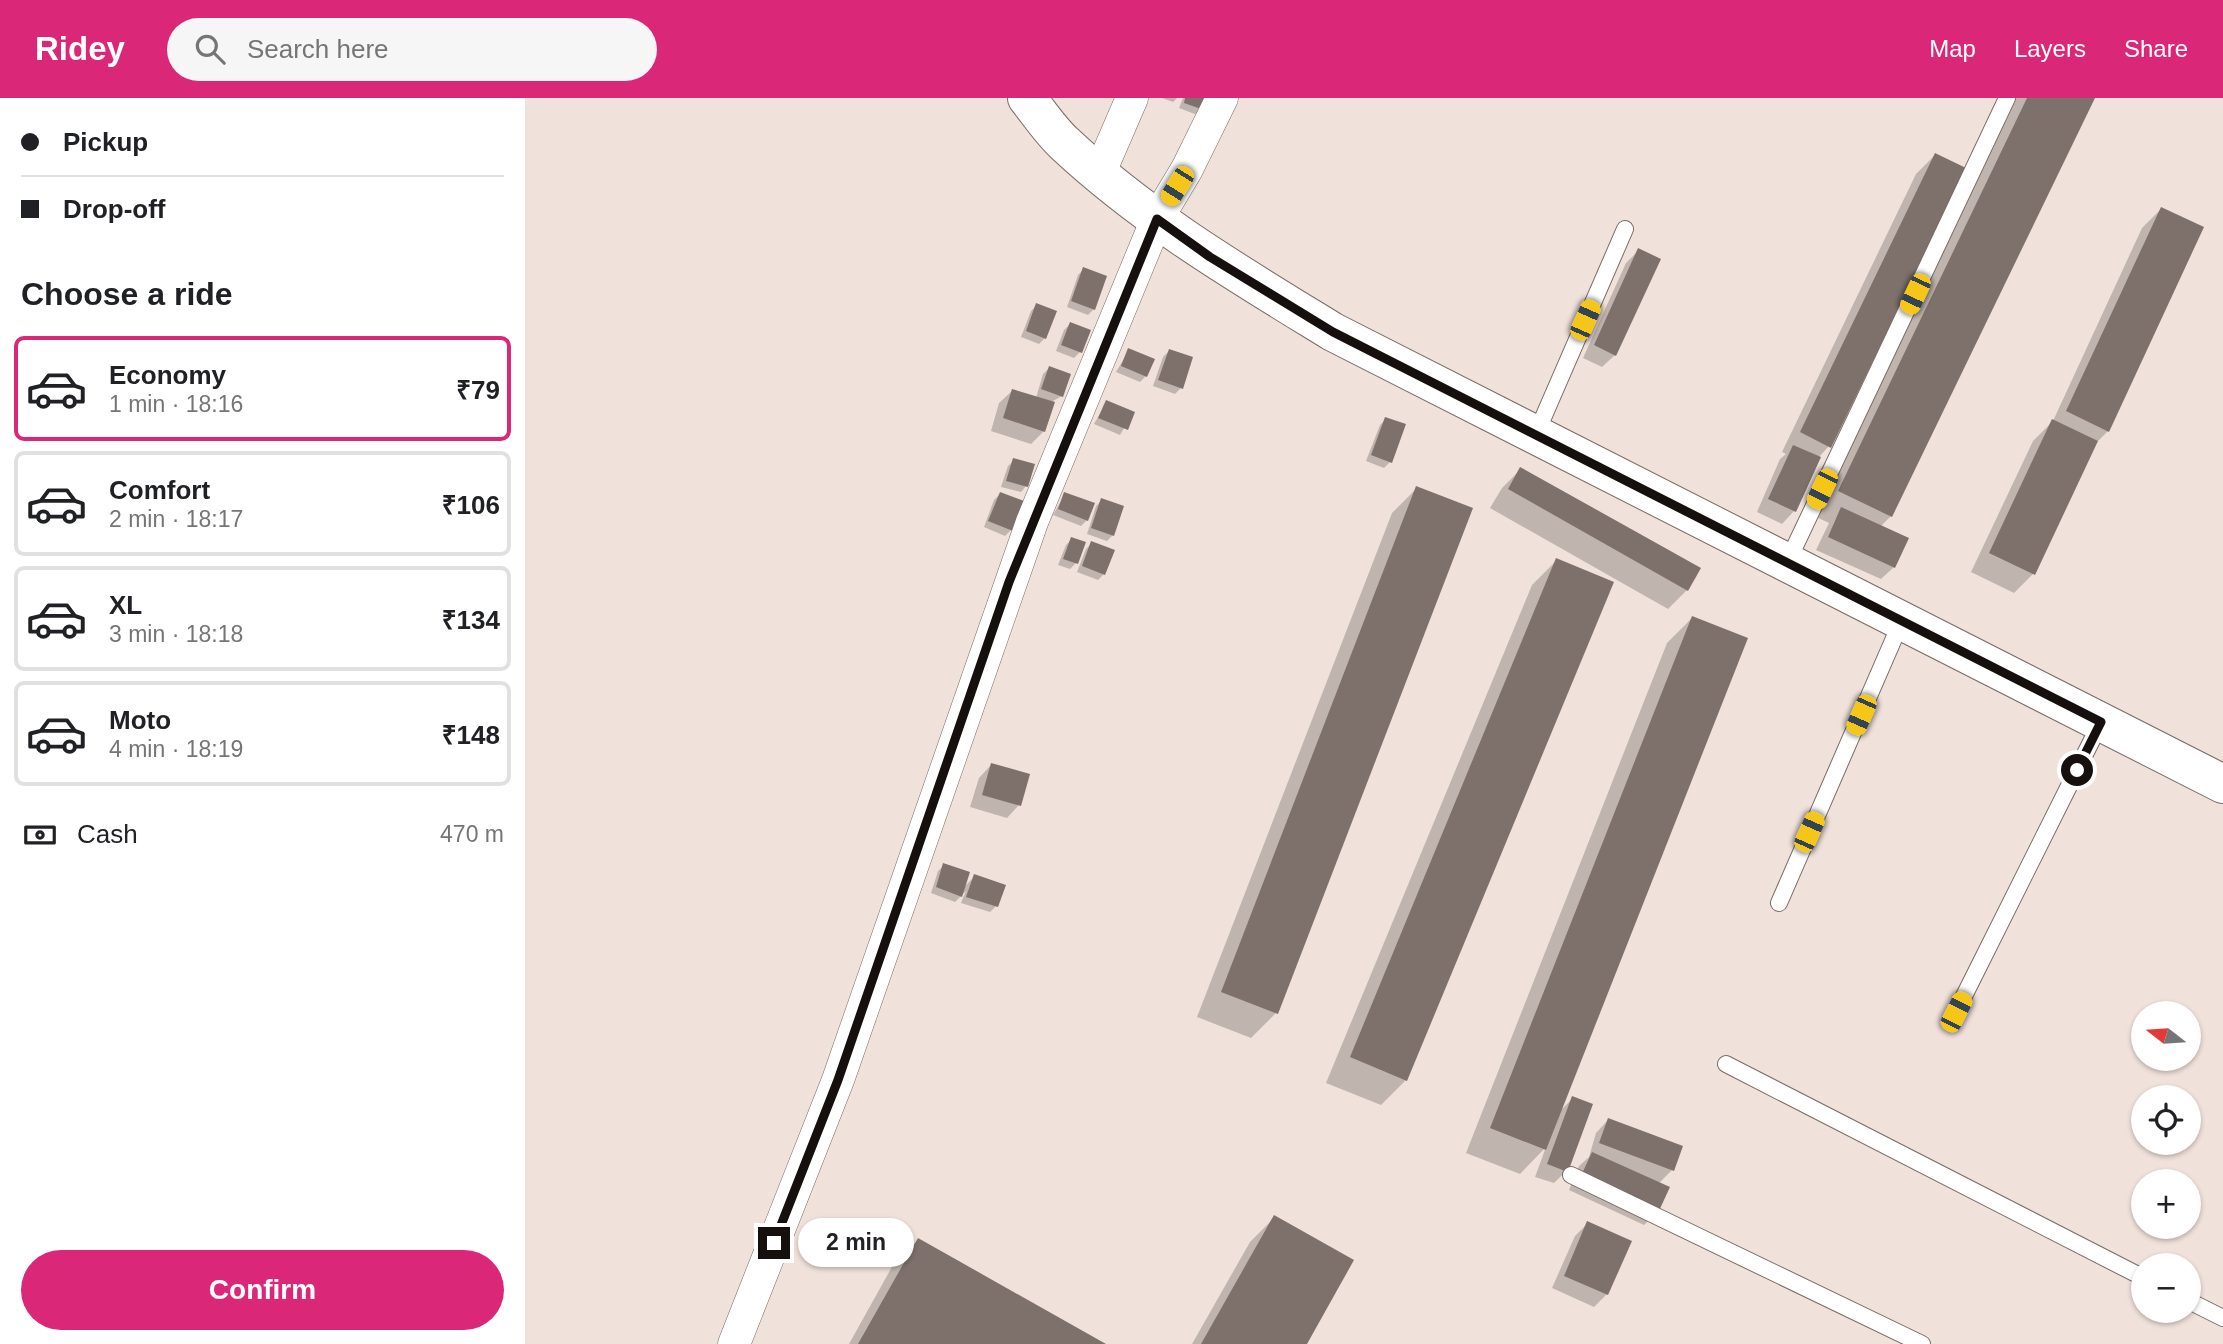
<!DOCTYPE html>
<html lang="en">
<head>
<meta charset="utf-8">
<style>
	:root { --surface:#fff; --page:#f6f6f6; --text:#202124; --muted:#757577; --line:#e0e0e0; --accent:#db2777 }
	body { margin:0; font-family:Helvetica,sans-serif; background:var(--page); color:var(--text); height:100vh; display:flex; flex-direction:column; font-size:26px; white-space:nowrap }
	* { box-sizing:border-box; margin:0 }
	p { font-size:23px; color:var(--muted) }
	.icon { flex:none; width:38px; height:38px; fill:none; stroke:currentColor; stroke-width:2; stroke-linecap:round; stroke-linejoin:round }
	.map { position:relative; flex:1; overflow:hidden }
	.drawer { display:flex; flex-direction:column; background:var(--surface); width:525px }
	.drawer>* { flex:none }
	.guide { display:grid; align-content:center; height:154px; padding:0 21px; background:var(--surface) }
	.needle { width:46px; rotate:287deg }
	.controls { position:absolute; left:1606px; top:903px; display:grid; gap:14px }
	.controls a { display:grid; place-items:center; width:70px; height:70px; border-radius:50%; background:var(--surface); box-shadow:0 2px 5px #0004; font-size:35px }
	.end { position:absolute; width:32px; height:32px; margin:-16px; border:9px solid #15100e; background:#fff; box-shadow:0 0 0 4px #fff }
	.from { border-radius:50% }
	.bubble { position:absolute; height:49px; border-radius:24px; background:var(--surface); box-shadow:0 2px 5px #0004; font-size:23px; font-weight:800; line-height:49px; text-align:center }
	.car { position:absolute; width:21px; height:42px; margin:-21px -10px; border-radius:9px; box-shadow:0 0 5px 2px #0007; background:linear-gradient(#f5c518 24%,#345 0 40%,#f5c518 0 76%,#345 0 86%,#f5c518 0) }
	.guide b { display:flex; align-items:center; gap:24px; height:66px; font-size:26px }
	.guide b+b { border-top:2px solid var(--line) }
	.guide i { width:18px; height:18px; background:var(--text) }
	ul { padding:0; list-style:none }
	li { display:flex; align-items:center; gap:21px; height:105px; margin:0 14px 10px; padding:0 7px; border:4px solid var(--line); border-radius:10px }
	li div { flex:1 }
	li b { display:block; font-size:26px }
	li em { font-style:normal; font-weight:800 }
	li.on { border-color:var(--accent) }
	li>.icon { width:63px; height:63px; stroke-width:1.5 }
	h2 { padding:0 21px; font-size:32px; line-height:84px }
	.pay { display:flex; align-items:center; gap:18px; height:77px; padding:0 21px; font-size:26px }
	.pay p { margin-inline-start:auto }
	.primary-button { display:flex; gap:14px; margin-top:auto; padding:14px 21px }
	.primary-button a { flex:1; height:80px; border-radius:42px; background:var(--accent); color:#fff; font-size:28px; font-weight:800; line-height:80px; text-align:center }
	header { display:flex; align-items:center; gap:42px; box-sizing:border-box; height:98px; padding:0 35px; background:var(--accent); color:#fff }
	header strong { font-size:33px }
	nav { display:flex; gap:38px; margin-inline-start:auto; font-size:24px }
	.search { width:490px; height:63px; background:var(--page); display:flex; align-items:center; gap:18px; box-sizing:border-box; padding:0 24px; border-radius:38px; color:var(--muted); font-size:26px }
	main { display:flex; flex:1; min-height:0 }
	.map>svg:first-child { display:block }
</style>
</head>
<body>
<header>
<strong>Ridey</strong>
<div class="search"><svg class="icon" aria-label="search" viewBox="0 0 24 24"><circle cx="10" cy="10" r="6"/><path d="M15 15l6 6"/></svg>Search here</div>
<nav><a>Map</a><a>Layers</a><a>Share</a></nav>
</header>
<main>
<section class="drawer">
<div class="guide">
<b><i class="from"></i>Pickup</b>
<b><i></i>Drop-off</b>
</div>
<h2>Choose a ride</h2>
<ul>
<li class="on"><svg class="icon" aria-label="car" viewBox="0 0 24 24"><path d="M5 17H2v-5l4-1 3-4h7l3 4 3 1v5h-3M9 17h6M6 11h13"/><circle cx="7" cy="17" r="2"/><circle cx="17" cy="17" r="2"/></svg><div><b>Economy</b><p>1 min · 18:16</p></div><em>₹79</em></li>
<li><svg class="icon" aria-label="car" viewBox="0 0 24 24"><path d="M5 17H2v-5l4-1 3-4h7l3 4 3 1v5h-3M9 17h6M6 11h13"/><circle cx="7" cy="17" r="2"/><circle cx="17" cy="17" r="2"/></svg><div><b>Comfort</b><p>2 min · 18:17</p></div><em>₹106</em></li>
<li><svg class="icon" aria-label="car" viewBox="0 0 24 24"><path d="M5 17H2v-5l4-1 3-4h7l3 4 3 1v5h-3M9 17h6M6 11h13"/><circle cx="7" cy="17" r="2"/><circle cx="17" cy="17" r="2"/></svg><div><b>XL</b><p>3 min · 18:18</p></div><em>₹134</em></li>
<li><svg class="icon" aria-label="car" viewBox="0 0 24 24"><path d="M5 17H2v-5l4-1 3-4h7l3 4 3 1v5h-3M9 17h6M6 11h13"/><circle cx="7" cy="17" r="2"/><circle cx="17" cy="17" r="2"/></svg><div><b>Moto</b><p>4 min · 18:19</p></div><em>₹148</em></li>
</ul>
<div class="pay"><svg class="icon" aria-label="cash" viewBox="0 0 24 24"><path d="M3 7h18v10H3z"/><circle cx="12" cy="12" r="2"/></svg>Cash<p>470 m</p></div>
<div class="primary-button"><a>Confirm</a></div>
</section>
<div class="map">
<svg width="1698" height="1246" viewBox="0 0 1698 1246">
	<rect width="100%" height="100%" fill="#f0e1db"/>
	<g fill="#0003">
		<path d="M637 0H652L648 4Z"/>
		<path d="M658 0H685L675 18 654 10Z"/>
		<path d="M1490 0H1568L1366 418 1355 429 1369 469 1356 481 1291 452 1304 425 1289 418Z"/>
		<path d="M1410 57 1304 348 1294 359 1269 413 1257 426 1232 414 1255 361 1261 356 1257 354 1391 76Z"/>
		<path d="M1636 111 1583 333 1570 346 1508 476 1489 495 1446 474 1508 343 1528 323 1617 130Z"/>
		<path d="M1114 152 1090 257 1077 269 1058 260 1101 165Z"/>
		<path d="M559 171 569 211 563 217 542 209 553 177Z"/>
		<path d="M512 207 520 240 514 246 496 239 506 213Z"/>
		<path d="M545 226 555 254 549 260 531 253 539 232Z"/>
		<path d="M604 252 621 278 615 284 591 274Z"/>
		<path d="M644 253 656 290 650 296 628 288 638 259Z"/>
		<path d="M524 270 537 298 528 303 519 333 506 346 466 333 474 305 487 293 511 300 518 276Z"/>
		<path d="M582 304 608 315 595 337 569 326Z"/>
		<path d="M861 321 865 364 859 370 841 363 855 327Z"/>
		<path d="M489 362 501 388 496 394 476 389 483 368Z"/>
		<path d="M996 371 1162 492 1143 511 965 410 977 390Z"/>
		<path d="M892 390 751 915 726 940 672 919 867 415Z"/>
		<path d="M475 396 486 432 480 438 459 429 469 402Z"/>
		<path d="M540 396 562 422 556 428 528 417Z"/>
		<path d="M577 402 588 437 582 443 562 436 571 408Z"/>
		<path d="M547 441 551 465 545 471 533 467 541 447Z"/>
		<path d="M567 445 579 476 573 482 552 474 561 451Z"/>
		<path d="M1032 462 881 982 856 1007 801 985 1007 487Z"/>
		<path d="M1167 520 1035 1013 1048 1000 1041 1073 1029 1085 1010 1079 1021 1049 995 1076 941 1055 1142 545Z"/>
		<path d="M466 667 494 707 482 720 445 709 454 680Z"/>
		<path d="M419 767 439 789 450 778 471 808 465 814 436 805 441 793 430 804 406 795 413 773Z"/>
		<path d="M1083 1022 1147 1072 1133 1086 1132 1114 1119 1127 1044 1092 1054 1068 1064 1059 1071 1035Z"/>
		<path d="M750 1119 780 1246H667L725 1144Z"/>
		<path d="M1063 1125 1082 1196 1069 1209 1027 1190 1050 1138Z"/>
		<path d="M393 1142 577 1246H324L368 1167Z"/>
	</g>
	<g fill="#7e716b">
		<path d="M660 0H687L682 13 659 5Z"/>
		<path d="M1502 0H1570L1367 419 1313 393Z"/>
		<path d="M1410 55 1441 70 1306 350 1275 334Z"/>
		<path d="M1636 109 1679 129 1584 334 1541 313Z"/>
		<path d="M1113 150 1136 161 1091 258 1069 247Z"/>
		<path d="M558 169 582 178 570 212 546 203Z"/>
		<path d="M511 205 532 213 521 241 501 233Z"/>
		<path d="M545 224 566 232 557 255 536 247Z"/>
		<path d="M603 250 630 261 622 279 596 268Z"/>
		<path d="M644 251 668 259 658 291 633 282Z"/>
		<path d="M524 268 546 276 538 299 516 291Z"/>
		<path d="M487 291 530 304 520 334 478 320Z"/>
		<path d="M581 302 610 314 603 332 573 320Z"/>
		<path d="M860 319 881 326 867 365 846 357Z"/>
		<path d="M1527 321 1573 343 1510 477 1464 455Z"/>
		<path d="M1268 347 1296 359 1271 414 1243 401Z"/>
		<path d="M488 360 510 366 503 389 481 383Z"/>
		<path d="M995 369 1176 470 1163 493 983 391Z"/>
		<path d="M891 388 948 410 753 916 696 894Z"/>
		<path d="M475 394 499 403 488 433 463 423Z"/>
		<path d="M539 394 570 405 563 423 533 411Z"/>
		<path d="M576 400 599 408 589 438 566 430Z"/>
		<path d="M1316 409 1384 440 1370 470 1303 439Z"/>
		<path d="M546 439 561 444 553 466 538 461Z"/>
		<path d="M566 443 590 452 580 477 557 468Z"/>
		<path d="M1031 460 1089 484 882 983 825 959Z"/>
		<path d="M1167 518 1223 540 1021 1052 965 1030Z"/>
		<path d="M466 665 505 676 496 708 457 697Z"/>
		<path d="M418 765 445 774 437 799 411 789Z"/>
		<path d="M449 776 481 787 473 809 441 799Z"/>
		<path d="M1047 998 1068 1006 1043 1074 1022 1066Z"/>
		<path d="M1083 1020 1158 1048 1149 1073 1074 1045Z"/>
		<path d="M1067 1054 1145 1089 1133 1115 1055 1080Z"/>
		<path d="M749 1117 829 1162 782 1246H676Z"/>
		<path d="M1062 1123 1107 1143 1083 1197 1039 1178Z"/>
		<path d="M393 1140 581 1246H333Z"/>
	</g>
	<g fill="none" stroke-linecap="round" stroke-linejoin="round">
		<defs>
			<g id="lane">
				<path d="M1011 336 1100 131"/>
				<path d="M1262 465 1482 0"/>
				<path d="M1254 805 1377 522"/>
				<path d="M1431 914 1576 624"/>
				<path d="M1201 966 1619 1180"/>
				<path d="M1046 1077 1397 1246"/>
				<path d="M1664 1203 1698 1220"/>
			</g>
			<g id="street">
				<path d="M575 74 607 0"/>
				<path d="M209 1246 313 982 507 424 632 121 662 71 697 0"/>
			</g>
			<path id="secondary" d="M502 0C514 15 525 32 539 45 620 121 715 177 808 234L1698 686"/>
		</defs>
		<use href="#lane" stroke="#786b65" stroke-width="18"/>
		<use href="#street" stroke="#786b65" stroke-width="33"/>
		<use href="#secondary" stroke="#786b65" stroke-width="40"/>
		<use href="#lane" stroke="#fff" stroke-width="16"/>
		<use href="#street" stroke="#fff" stroke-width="32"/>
		<use href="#secondary" stroke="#fff" stroke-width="38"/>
	</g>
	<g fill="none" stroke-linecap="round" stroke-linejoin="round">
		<path stroke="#15100e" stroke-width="9" d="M249 1145 313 982 484 484 632 121 685 159 808 234 1576 624 1552 672"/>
	</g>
</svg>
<div class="controls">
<a><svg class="needle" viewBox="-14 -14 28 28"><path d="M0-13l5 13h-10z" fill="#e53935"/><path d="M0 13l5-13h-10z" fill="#757577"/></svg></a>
<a><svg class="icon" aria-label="locate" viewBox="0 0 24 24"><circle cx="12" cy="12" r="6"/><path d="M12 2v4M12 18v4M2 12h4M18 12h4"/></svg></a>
<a>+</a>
<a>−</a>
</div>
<i class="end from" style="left:1552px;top:672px"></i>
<i class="end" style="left:249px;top:1145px"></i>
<div class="bubble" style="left:273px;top:1120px;width:116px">2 min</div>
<i class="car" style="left:652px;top:88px;rotate:212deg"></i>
<i class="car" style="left:1390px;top:196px;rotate:205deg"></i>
<i class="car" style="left:1060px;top:222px;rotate:24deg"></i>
<i class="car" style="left:1297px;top:391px;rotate:206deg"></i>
<i class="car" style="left:1336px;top:617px;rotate:204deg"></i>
<i class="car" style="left:1284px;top:734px;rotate:24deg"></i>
<i class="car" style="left:1431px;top:914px;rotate:27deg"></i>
</div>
</main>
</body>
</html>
